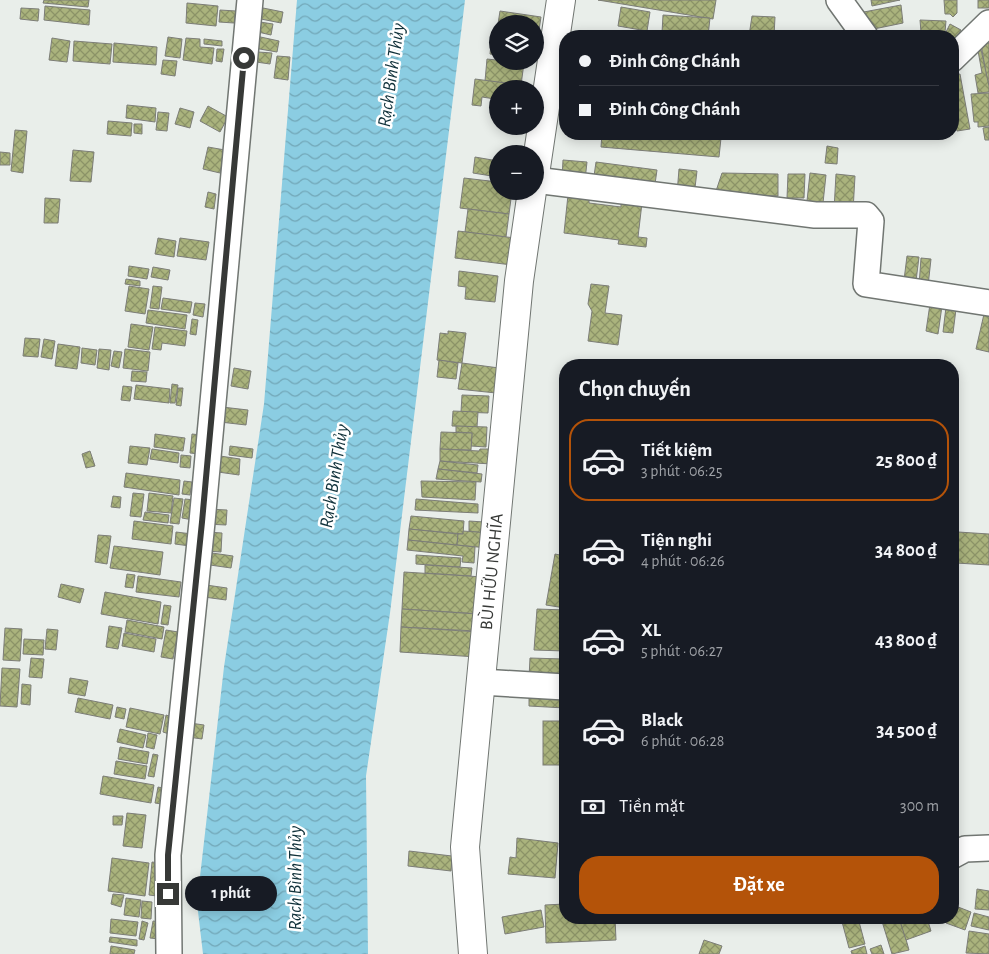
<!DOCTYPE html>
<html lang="vi">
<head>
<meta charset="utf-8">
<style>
	:root { --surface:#171b24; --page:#20242c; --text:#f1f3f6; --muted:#9ea1a6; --line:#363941; --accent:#b45309 }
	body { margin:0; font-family:"Alegreya Sans",sans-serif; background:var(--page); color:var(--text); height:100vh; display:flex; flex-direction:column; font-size:19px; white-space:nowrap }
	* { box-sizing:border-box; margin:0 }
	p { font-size:16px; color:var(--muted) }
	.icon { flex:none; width:28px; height:28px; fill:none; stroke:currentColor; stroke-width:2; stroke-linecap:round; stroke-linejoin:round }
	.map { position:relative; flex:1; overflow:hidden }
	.drawer { position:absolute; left:559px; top:359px; width:400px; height:565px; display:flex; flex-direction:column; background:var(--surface); border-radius:20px; box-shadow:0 2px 12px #0003 }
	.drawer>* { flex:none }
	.banner { position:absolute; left:559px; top:30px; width:400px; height:110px; border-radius:20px; box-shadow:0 2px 12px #0003; display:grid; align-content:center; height:110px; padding:0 20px; background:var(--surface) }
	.buttons { position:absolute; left:489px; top:15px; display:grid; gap:10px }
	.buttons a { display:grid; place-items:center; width:55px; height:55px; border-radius:50%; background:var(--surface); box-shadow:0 2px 12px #0003; font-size:25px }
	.end { position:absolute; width:22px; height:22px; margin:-11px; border:6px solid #373937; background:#fff; box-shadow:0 0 0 2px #fff }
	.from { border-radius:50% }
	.bubble { position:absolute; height:35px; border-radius:18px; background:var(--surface); box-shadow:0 2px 12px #0003; font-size:16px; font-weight:700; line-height:35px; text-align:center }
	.banner b { display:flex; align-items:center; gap:18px; height:48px; font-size:19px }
	.banner b+b { border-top:1px solid var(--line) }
	.banner i { width:12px; height:12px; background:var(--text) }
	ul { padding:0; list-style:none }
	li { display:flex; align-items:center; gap:15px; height:82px; margin:0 10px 8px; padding:0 10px; border:2px solid transparent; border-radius:20px }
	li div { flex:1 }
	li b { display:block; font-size:19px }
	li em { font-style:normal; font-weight:700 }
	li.on { border-color:var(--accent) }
	li>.icon { width:45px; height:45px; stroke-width:1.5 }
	h2 { padding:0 20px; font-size:22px; line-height:60px }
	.pay { display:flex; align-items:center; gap:12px; height:55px; padding:0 20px; font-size:19px }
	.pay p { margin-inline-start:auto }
	.action { display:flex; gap:10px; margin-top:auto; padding:10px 20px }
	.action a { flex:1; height:58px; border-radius:20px; background:var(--accent); color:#fff; font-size:20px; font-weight:700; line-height:58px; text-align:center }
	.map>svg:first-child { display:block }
</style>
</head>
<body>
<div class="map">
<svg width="989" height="954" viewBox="0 0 989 954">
	<defs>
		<pattern id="water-waves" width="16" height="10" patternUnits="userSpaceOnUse" patternTransform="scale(1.25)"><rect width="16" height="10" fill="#8bcde2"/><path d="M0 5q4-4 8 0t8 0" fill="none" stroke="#72a7b8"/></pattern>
		<pattern id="building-cross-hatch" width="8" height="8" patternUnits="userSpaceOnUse" patternTransform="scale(1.25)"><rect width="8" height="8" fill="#aab37d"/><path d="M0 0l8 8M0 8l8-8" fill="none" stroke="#8b9367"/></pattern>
	</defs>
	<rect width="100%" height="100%" fill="#e9eeea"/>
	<path fill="url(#water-waves)" d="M297 0H465L390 613 366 776 368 954H203L197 903 224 667 264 404Z"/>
	<g fill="url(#building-cross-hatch)" stroke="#7c7d77">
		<path d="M44 0H89L88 7 43 3Z"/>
		<path d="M598 0H716L713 19Z"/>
		<path d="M871 0H900L872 6Z"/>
		<path d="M944 0H957V13L953 17 950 14H945Z"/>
		<rect x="978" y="0" width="11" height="8"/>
		<path d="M187 3 218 6 216 26 186 23Z"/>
		<path d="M901 5 903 23 864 31 853 14Z"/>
		<path d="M45 6 90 10 89 25 44 20Z"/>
		<path d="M621 7 650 12 647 31 618 26Z"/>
		<path d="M21 8 39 9 38 21 20 19Z"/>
		<path d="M263 8 283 12 281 23 261 19Z"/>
		<path d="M220 10 236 11 234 23 219 22Z"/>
		<path d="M500 11 541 17 537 43 535 24H498Z"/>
		<path d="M663 15 710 18 708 36 662 33Z"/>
		<path d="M752 16 775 17 774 36H749Z"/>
		<path d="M920 20 946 21 945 32H921Z"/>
		<path d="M260 22 273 24 271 35 258 32Z"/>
		<path d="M950 24 961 30 952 46V36H944Z"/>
		<path d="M492 35 498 36V55L490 54Z"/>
		<path d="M256 36 279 41 277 52 254 48Z"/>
		<path d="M168 37 182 39 180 58 165 56Z"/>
		<path d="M52 38 70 41 67 62 49 60Z"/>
		<path d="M186 38 200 39V47L214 48 212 64 183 60Z"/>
		<path d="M204 39 222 41V46L204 44Z"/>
		<path d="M74 41 112 44 110 64 73 61Z"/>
		<path d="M114 43 157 47 156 65 113 62Z"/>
		<path d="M989 43V85H988L981 44Z"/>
		<path d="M977 45H980L989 86V92L978 93 975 75 982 73Z"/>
		<path d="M217 49H224L222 62 216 61Z"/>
		<path d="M258 52 272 53 270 64 256 62Z"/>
		<path d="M277 56 290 57 288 80 274 78Z"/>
		<path d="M487 59 524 63 521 85 485 81Z"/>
		<path d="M163 60 177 61 175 76 161 74Z"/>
		<path d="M960 74 970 129 957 131 952 107V75Z"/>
		<path d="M475 79 521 85V89H498V115H493L495 99 482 97 481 106 472 105Z"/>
		<path d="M989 93V126L978 127V122H974L971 94Z"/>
		<path d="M127 105 156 108 155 122 126 118Z"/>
		<path d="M208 106 228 117 220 132 200 121Z"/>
		<path d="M180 108 194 112 190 128 175 124Z"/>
		<path d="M158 112 169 113 167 131 156 130Z"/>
		<path d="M108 121 132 123 131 136 107 134Z"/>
		<path d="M134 124H142V134L134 133Z"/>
		<path d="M989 127V140H985L983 128Z"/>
		<path d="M15 130 27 131 23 173 11 171Z"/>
		<path d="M602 134H669L721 138 719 157 601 147Z"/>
		<path d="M827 146 838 148 837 164 825 163Z"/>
		<path d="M208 147 225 150 220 173 203 169Z"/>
		<path d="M73 150 94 152 91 182 70 181Z"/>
		<path d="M0 152 10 153V165H0Z"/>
		<path d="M475 157 498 161V177L473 173Z"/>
		<path d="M563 160 587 162 585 180 562 178Z"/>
		<path d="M596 162 657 170 654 191 593 183Z"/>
		<path d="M679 169 697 171 694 196 677 194Z"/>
		<path d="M722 173 778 174V196L715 194Z"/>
		<path d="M810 173 826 175 823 203 807 201Z"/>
		<path d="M788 174H805L804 198H787Z"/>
		<path d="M836 174 855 176 853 211 834 210Z"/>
		<path d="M464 178 498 182V191H512L509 214 460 208Z"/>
		<path d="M208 192 216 194 214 209 205 207Z"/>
		<path d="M568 195 589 198V203L621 207V201L642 203 638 237 647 238 646 247 618 244 619 240 564 233Z"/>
		<path d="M45 198 60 199 58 223H44Z"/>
		<path d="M468 209 509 214 506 237 465 232Z"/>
		<path d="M458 231 515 238 512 265 455 258Z"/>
		<path d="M158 238 176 241 174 257 155 254Z"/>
		<path d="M180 238 209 242 206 260 177 256Z"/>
		<path d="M907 256 919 257 916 281 904 280Z"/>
		<path d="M921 258 931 259 928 286H919Z"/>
		<path d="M129 266 149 269 147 279 128 276Z"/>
		<path d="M153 267 170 270 168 280 151 277Z"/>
		<path d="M459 271 498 276 495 302 465 299 466 287 458 286Z"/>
		<path d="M126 279 140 281V286L125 284Z"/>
		<path d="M591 284 609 286 605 313 622 315 618 345 588 341 592 311 588 304Z"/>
		<path d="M129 286 149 289 145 314 125 311Z"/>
		<path d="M153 286 162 287 159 309 150 308Z"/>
		<path d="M163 298 192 302 190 313 161 309Z"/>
		<path d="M195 303 205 304 203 317 193 315Z"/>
		<path d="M930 304 942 306 938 334 926 331Z"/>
		<path d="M946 307 956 309 953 333 943 332Z"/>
		<path d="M148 310 187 315 185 329 146 323Z"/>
		<path d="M984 314 989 315V352L976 349Z"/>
		<path d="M192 319 198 320 196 335 190 334Z"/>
		<path d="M131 324 153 327 149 350 128 347Z"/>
		<path d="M155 327 187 331 185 346 162 343 161 350 152 349Z"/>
		<path d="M448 331 466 333 462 363 437 360 440 333 448 334Z"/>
		<path d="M25 338 40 339 38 357 23 356Z"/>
		<path d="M44 339 55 341 52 359 41 357Z"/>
		<path d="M58 344 80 347 77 369 55 366Z"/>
		<path d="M82 348 97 350 95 365 81 363Z"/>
		<path d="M99 349 111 350 109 370 97 368Z"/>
		<path d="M125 349 150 352 148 371 123 368Z"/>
		<path d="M114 351 122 352 119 368 111 366Z"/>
		<path d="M439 360 458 363 456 379 437 377Z"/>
		<path d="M462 363 499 368 496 393 458 389Z"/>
		<path d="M234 368 251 371 248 389 231 386Z"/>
		<path d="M132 371 147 372 146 382 131 381Z"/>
		<path d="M172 384 178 385 175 403H170Z"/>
		<path d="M136 385 170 389 169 403 134 399Z"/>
		<path d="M123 386 132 387 130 401 121 400Z"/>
		<path d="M178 388H183L181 406 176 405Z"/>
		<path d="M462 395 489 396 488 413 461 412Z"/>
		<path d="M222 407 248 410 246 425 220 422Z"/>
		<path d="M453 411 478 412 477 427 452 426Z"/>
		<path d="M561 424H565V458L561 459Z"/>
		<path d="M456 426 487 427 486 447 471 446 472 433 456 432Z"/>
		<path d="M441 432 472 433 471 450 440 449Z"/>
		<path d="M155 434 185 438 183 451 154 447Z"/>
		<path d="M192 434 201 435 199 454 190 453Z"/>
		<path d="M130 446 150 448 147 465 128 463Z"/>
		<path d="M230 446 253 449 252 458 229 455Z"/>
		<path d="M152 449 179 453 178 463 150 459Z"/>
		<path d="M440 449 479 451 480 449H488V451H492V464L440 461Z"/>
		<path d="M90 451 95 466 86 468 82 454Z"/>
		<path d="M181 455 191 456 190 468 180 467Z"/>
		<path d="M220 456 240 459 239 475 218 472Z"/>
		<path d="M440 461 478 465 477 473 438 469Z"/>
		<path d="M438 469 482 474 481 482 436 479Z"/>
		<path d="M126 473 180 480 179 495 124 487Z"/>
		<path d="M184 481 192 482 190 495 182 494Z"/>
		<path d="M421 481 476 482 475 500 422 497Z"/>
		<path d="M133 493 144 494 141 517 130 516Z"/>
		<path d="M149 493 173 496 171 513 147 511Z"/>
		<path d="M113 496 121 497 120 508 111 507Z"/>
		<path d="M174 498 183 499 179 524 170 523Z"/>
		<path d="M185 499 195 500 193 520 182 518Z"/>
		<path d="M416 499 478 504V513L415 510Z"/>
		<path d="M207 509 227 510 226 525 206 524Z"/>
		<path d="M145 512 169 515 168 523 143 520Z"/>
		<path d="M411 516 464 521 463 534 409 529Z"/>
		<path d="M134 521 173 526 171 544 132 539Z"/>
		<path d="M469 521 484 522 483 533 469 531Z"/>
		<path d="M409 529 458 534 457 545 408 540Z"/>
		<path d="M463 531 490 533 488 548 457 545 458 534H463Z"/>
		<path d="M176 532 192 534 190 546 175 544Z"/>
		<path d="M207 532 222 533 221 552 206 551Z"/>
		<path d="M958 532 989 534V565L956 563Z"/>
		<path d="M98 535 111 536 107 564 95 562Z"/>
		<path d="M408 540 475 547 474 563 462 562 463 556 407 550Z"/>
		<path d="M114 546 163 552 160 575 110 568Z"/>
		<path d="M212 553 233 556 231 568 210 565Z"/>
		<path d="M555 554 565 556V608L546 605Z"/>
		<path d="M416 555 461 558 460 567 416 564Z"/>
		<path d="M425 565 472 568 471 576 425 573Z"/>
		<path d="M404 572 483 577 481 614 402 609Z"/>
		<path d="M127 574 135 575 133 588 125 587Z"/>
		<path d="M138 576 181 582 179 597 136 592Z"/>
		<path d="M61 584 84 589 80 603 58 597Z"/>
		<path d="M206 585 227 588 226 600 204 597Z"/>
		<path d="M105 592 161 602 158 624 101 614Z"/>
		<path d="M164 605 171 606 168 625 161 624Z"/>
		<path d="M402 609 477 614 476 631 401 627Z"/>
		<path d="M537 609 565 610V651L534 650Z"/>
		<path d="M127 620 164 627 162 639 125 632Z"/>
		<path d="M109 626 122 628 118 649 106 647Z"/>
		<path d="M401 627 479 632 477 657 400 652Z"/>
		<path d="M5 628 22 629 20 661 3 660Z"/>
		<path d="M47 629 58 630 56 650 45 649Z"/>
		<path d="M166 630 178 632 173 659 161 657Z"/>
		<path d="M124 633 156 639 154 652 122 646Z"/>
		<path d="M24 639 44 640 43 655 23 654Z"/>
		<path d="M31 658 44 659 42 678 29 677Z"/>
		<path d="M530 658 563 659 562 679 529 678Z"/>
		<path d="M2 668 20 669 17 707 0 706Z"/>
		<path d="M70 678 88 681 85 696 68 693Z"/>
		<path d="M22 684 31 685 30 705 21 704Z"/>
		<path d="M529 694 565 695V708L529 706Z"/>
		<path d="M78 698 113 705 110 719 75 712Z"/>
		<path d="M117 707 126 709 124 719 115 717Z"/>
		<path d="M130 708 164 715 160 734 126 727Z"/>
		<path d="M166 715 172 717 169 734 163 732Z"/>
		<rect x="543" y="721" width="22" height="44"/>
		<path d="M190 723 204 725 202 739 188 737Z"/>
		<path d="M120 729 146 735 143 748 117 742Z"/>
		<path d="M148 733 157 735 154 749 146 747Z"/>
		<path d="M120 747 149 752 147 764 118 759Z"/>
		<path d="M153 754 158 755 154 777 148 776Z"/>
		<path d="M116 761 147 766 145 779 114 774Z"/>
		<path d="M103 776 154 785 151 803 100 794Z"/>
		<path d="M158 787 171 790 168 805 155 803Z"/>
		<path d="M127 813 146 815 142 848 123 846Z"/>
		<path d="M113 816H123L122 825H113Z"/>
		<path d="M517 838 558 843 555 878 508 874 510 857 516 858Z"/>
		<path d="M409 851 452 856 451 871 408 866Z"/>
		<path d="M112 858 149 863 145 896 108 891Z"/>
		<path d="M152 862 160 863 157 896 149 895Z"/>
		<path d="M977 889 989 891V910L975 909Z"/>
		<path d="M113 894 124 895 121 907 111 904Z"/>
		<path d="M126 898 141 900 139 917 124 915Z"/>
		<path d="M142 901 152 902 151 919 141 918Z"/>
		<path d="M565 904V918H615L616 940 546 943 545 905Z"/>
		<path d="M953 905 971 912 965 930 946 923 948 918H952Z"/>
		<path d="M541 910 544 927 505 934 502 917Z"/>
		<path d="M974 913 989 917V930L971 926Z"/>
		<path d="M841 918H858L865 944 849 948Z"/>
		<path d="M881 918H900L909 950 892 954Z"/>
		<path d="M899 918H927L931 931 906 940Z"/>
		<path d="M111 919 138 922 136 936 110 933Z"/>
		<path d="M142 921 148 923 144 940 139 939Z"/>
		<path d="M153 921 161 922 159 939 150 938Z"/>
		<path d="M969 931 989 934V954L966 953Z"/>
		<path d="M110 937 137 940V946L109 942Z"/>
		<path d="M704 940 722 946 719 954H699Z"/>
		<path d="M881 945 884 954H872L870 949Z"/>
		<path d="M111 946 135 950 134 954H110Z"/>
		<path d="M865 946 867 954H852L851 951Z"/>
	</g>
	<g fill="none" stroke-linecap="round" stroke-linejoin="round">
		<defs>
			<g id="minor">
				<path d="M839 0 865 36"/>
				<path d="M952 59 989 23"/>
				<path d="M535 180 815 215H866L871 221 866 284 989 303"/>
				<path d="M481 682 565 687"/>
				<path d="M952 856 965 849 989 848"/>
				<path d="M169 954 168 855 202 522 250 0"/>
			</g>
			<g id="major">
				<path d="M535 174 561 0"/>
				<path id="s1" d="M473 954 465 847 519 281 532 191"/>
			</g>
		</defs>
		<use href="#minor" stroke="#717672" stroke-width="28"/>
		<use href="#major" stroke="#717672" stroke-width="30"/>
		<use href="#minor" stroke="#fff" stroke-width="25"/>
		<use href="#major" stroke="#fff" stroke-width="28"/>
	</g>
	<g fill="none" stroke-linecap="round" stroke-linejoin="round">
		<path stroke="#373937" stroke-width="6" d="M168 894V855L202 522 244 58"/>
	</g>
	<g text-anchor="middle" stroke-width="5" stroke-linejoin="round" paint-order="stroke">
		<g font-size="18" fill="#373937" stroke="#fff">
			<text dy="6" stroke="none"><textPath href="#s1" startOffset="384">BÙI HỮU NGHĨA</textPath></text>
		</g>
		<g font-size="19" font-style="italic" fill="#10313a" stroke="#fff">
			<text transform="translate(390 75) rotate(-82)" y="7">Rạch Bình Thủy</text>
			<text transform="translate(333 476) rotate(-81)" y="7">Rạch Bình Thủy</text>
			<text transform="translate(294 878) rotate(-90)" y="7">Rạch Bình Thủy</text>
		</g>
	</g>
</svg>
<div class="buttons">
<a><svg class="icon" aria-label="layers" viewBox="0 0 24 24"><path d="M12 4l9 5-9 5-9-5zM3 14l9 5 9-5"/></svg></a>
<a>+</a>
<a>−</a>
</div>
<i class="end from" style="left:244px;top:58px"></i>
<i class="end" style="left:168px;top:894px"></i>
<div class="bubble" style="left:185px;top:876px;width:92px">1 phút</div>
<div class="banner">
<b><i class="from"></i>Đinh Công Chánh</b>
<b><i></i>Đinh Công Chánh</b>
</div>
<section class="drawer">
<h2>Chọn chuyến</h2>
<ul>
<li class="on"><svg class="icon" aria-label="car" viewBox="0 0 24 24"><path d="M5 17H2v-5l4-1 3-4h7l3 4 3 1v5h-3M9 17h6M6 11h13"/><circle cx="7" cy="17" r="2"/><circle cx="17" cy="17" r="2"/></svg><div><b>Tiết kiệm</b><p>3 phút · 06:25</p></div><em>25 800 ₫</em></li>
<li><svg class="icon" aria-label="car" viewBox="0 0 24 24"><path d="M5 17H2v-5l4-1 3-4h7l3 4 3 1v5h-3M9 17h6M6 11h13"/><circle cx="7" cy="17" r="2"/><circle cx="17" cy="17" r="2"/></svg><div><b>Tiện nghi</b><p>4 phút · 06:26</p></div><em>34 800 ₫</em></li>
<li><svg class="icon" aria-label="car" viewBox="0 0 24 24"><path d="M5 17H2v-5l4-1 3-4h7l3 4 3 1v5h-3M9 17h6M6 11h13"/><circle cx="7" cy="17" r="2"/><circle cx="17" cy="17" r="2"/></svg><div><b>XL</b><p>5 phút · 06:27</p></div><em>43 800 ₫</em></li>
<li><svg class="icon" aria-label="car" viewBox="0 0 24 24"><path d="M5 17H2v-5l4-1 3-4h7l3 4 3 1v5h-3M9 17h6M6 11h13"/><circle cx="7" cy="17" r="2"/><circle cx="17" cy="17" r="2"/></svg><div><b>Black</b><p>6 phút · 06:28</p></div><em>34 500 ₫</em></li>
</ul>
<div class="pay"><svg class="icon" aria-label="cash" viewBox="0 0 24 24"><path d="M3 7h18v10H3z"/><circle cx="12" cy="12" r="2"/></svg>Tiền mặt<p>300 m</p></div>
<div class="action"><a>Đặt xe</a></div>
</section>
</div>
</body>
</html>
